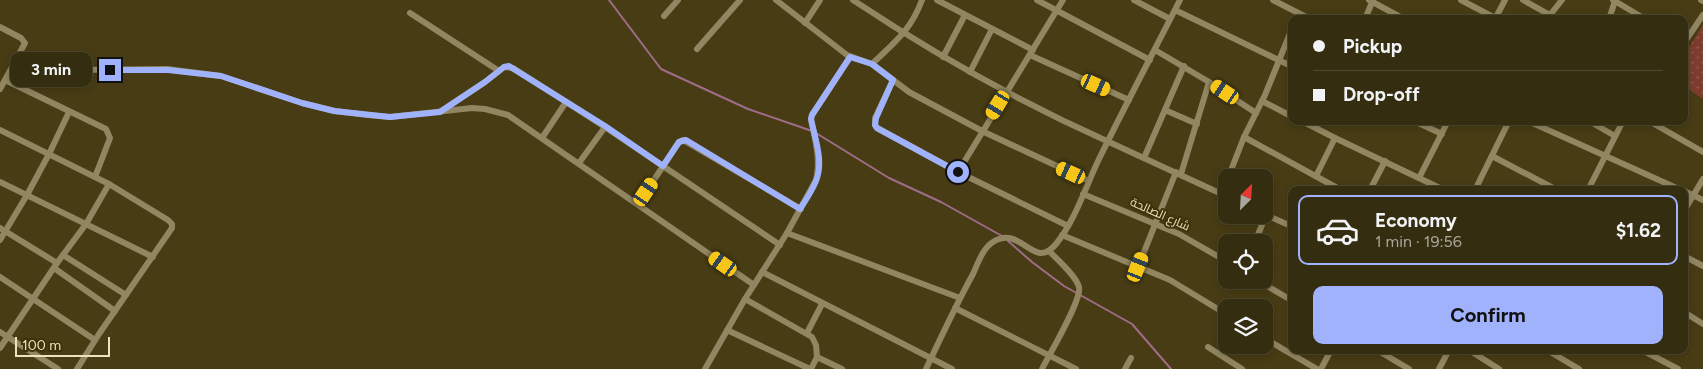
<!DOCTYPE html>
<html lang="en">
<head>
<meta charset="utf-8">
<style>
	:root { --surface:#352d0f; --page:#40391d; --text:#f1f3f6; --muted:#aaa89e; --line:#4f492f; --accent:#a1b2fd }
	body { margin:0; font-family:Figtree,Cairo,sans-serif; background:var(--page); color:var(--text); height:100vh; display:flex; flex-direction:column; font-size:19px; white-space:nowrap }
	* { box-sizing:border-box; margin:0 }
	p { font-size:16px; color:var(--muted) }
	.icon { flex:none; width:28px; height:28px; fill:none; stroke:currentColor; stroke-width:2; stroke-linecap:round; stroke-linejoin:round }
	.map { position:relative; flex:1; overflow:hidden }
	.details { position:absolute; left:1288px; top:186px; width:400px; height:168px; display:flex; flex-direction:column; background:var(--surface); border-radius:10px; box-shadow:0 2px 8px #0003,0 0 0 1px var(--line) }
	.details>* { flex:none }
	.banner { position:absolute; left:1288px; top:15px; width:400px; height:110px; border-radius:10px; box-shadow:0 2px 8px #0003,0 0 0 1px var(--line); display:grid; align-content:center; height:110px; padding:0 25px; background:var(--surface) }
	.needle { width:32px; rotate:24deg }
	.buttons { position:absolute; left:1218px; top:169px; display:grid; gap:10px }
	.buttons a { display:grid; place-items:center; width:55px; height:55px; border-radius:10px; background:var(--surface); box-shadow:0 2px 8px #0003,0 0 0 1px var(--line); font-size:25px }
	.scale { position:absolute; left:15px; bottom:12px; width:95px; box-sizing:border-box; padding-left:5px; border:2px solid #ece2bd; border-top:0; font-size:14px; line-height:18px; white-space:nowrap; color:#ece2bd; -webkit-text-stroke:4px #3d3208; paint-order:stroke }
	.end { position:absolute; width:22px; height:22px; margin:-11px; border:6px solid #a1b2fd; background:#111; box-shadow:0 0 0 2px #111 }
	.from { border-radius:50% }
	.bubble { position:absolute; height:35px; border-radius:10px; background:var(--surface); box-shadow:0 2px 8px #0003,0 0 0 1px var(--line); font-size:16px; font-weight:700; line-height:35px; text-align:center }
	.car { position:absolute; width:15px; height:30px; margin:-15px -8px; border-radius:6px; box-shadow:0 0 4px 1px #0007; background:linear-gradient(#f5c518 24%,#345 0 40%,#f5c518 0 76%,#345 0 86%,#f5c518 0) }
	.banner b { display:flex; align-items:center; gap:18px; height:48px; font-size:19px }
	.banner b+b { border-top:1px solid var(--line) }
	.banner i { width:12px; height:12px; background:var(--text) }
	ul { padding:9px 0 0; list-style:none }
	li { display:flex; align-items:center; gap:15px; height:70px; margin:0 10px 8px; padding:0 15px; border:2px solid transparent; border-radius:10px }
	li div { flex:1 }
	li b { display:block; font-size:19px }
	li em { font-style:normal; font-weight:700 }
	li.on { border-color:var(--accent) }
	li>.icon { width:45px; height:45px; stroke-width:1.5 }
	.button { display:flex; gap:10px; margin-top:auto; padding:10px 25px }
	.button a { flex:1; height:58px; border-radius:10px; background:var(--accent); color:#111; font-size:20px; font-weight:700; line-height:58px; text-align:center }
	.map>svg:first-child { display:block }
</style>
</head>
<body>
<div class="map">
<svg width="1703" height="369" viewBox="0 0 1703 369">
	<defs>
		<pattern id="park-dots" width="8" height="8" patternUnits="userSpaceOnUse" patternTransform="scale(1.25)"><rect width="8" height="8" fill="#7d3c2d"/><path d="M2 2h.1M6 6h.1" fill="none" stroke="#90584a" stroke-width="1.8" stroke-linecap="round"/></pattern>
	</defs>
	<rect width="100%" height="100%" fill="#473c14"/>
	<path fill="url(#park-dots)" d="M1703 25V99L1684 86V55Z"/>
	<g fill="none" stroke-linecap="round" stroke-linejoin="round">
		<g stroke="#9f6c89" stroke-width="2">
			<path d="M609 0 661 69 748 109 812 131"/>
			<path d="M816 133 889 178 941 202 1002 236"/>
			<path d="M1008 241 1032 262 1064 286 1132 324 1171 369"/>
		</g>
		<g stroke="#918661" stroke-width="6">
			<path d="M776 0 847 55 872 64 909 92 982 131 1089 181"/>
			<path d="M853 0C934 54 1020 102 1109 142 1148 160 1187 178 1226 196"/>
			<path d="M937 0 1033 50"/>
			<path d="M1037 0 1150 60"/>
			<path d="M1134 0 1170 19"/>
			<path d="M1273 0 1310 19"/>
			<path d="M1369 0 1404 19"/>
			<path d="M1461 0 1497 19"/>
			<path d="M1523 0 1557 19"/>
			<path d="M1613 0 1645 19"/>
			<path d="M1701 0 1703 1"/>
			<path d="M1175 10 1291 66"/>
			<path d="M410 13 499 71"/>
			<path d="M1550 15 1562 0"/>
			<path d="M664 16 678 0"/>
			<path d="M1365 19 1373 0"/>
			<path d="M1495 19 1505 0"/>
			<path d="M1609 19 1615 1"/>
			<path d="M805 23 820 0"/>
			<path d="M0 27 21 38 25 43 0 89"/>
			<path d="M1684 43 1703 15"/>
			<path d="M697 49 740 0"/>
			<path d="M1155 50 1209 82 1256 113"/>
			<path d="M21 53 53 67 74 70 167 69 221 76 302 103 335 111 367 115 390 117 472 108 485 109 508 115 754 285"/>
			<path d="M1030 55 1129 100"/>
			<path d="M943 57 965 15"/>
			<path d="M872 64C895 42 911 30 922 0"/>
			<path d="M970 72 992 29"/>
			<path d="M5 80 106 129 110 138 95 177"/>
			<path d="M893 80 875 118V125L877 128 958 172 1068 226"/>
			<path d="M1262 101 1291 116"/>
			<path d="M1165 110 1197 124"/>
			<path d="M441 111 485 82 504 67 513 68 605 127 780 245"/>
			<path d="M1302 121 1335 138"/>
			<path d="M1414 121 1442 134"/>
			<path d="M1528 121 1681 190"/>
			<path d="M1589 121 1615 136"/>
			<path d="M1649 121 1703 152"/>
			<path d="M0 130 109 184 168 220 172 224V228L99 334 77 369"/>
			<path d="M1244 137 1341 190"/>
			<path d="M542 138 566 102"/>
			<path d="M1492 156 1557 190"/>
			<path d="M1144 158 1184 66"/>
			<path d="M579 163 605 127"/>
			<path d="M958 172 1063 0"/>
			<path d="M1181 174 1209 82"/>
			<path d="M1316 176 1335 138 1444 190"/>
			<path d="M1228 178 1244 137 1265 95 1291 31"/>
			<path d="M1419 178 1448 121"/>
			<path d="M0 182 153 257"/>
			<path d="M1370 190 1385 161"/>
			<path d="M1475 190 1509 121"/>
			<path d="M1588 190 1623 121"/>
			<path d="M1684 191 1703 200"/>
			<path d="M1083 194 1179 234 1226 261"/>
			<path d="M1222 194 1226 182"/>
			<path d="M638 204 679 142 683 140 801 209"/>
			<path d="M1684 211 1703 179"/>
			<path d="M1264 214 1291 226"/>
			<path d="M0 228 57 263"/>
			<path d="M787 233 816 180C821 159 815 140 811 119L812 115 850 57"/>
			<path d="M1062 235 1170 280 1226 314"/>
			<path d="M0 240 27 195 49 154 69 112"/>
			<path d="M1255 242 1266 215"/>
			<path d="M63 255 126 295"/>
			<path d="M1684 256 1703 266"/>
			<path d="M1138 267 1176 172"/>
			<path d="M54 268 115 311"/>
			<path d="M762 272 952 369"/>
			<path d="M0 277 95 340"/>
			<path d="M1257 280 1291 300"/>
			<path d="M745 299 812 337 816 345 817 357"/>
			<path d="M955 308 1076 369"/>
			<path d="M1684 312 1703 324"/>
			<path d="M727 330 810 369"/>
			<path d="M0 332 58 369"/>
			<path d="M807 333 822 304"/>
			<path d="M1264 338 1317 369"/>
			<path d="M1208 347 1242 369"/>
			<path d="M0 348 57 263 86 224 109 184"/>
			<path d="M1377 350 1409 369"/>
			<path d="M1469 350 1499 369"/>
			<path d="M1547 350 1579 369"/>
			<path d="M1642 350 1678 369"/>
			<path d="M705 369 745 299 787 233 960 298"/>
			<path d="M811 369 817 357 842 369"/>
			<path d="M926 369C941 337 956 305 973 274 978 263 983 248 993 242 1022 224 1033 272 1056 244 1075 221 1086 186 1099 159 1125 106 1153 53 1180 0"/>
			<path d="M1042 369C1049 355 1082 300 1079 287 1076 276 1058 260 1049 251"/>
			<path d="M1125 369 1131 358"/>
			<path d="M1321 369 1331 350"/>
			<path d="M1439 369 1449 350"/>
		</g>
	</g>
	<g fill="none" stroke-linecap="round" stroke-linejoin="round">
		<path stroke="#a1b2fd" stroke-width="6" d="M110 70H168L221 76 302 103 334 111 390 117 440 112 485 82 504 67 509 66 605 126 663 166 679 142 686 140 800 209C806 200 812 191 816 181 824 161 815 139 811 119L812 115 850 57 872 64 893 80 876 118 875 125 877 128 958 172"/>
	</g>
	<g text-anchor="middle" stroke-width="4" stroke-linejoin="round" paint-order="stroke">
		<g font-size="12" fill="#ece2bd" stroke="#3d3208">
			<text transform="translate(1160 214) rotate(24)" y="4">شارع الصالحة</text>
		</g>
	</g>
</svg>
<div class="buttons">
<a><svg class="needle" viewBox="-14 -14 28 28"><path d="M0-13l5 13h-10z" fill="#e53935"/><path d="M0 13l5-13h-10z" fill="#aaa89e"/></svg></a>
<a><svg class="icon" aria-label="locate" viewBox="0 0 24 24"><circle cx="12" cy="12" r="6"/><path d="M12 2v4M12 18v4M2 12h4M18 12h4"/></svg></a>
<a><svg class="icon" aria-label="layers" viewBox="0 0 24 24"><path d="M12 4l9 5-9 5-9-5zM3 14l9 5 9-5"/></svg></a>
</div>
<div class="scale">100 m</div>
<i class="end from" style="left:958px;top:172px"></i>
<i class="end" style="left:110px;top:70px"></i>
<div class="bubble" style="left:10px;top:52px;width:82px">3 min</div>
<i class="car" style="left:1096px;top:85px;rotate:114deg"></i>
<i class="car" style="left:1225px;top:92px;rotate:304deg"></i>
<i class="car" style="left:998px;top:105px;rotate:211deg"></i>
<i class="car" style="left:1071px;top:173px;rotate:295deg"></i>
<i class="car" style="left:646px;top:192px;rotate:34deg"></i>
<i class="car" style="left:723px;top:264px;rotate:305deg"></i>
<i class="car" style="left:1138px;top:267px;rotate:22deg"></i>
<div class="banner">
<b><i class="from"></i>Pickup</b>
<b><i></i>Drop-off</b>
</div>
<section class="details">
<ul>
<li class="on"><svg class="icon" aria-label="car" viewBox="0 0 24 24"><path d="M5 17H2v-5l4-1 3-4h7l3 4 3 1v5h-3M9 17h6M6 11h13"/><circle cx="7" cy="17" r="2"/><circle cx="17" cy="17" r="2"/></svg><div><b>Economy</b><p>1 min · 19:56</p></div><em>$1.62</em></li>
</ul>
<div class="button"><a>Confirm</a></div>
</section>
</div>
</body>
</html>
